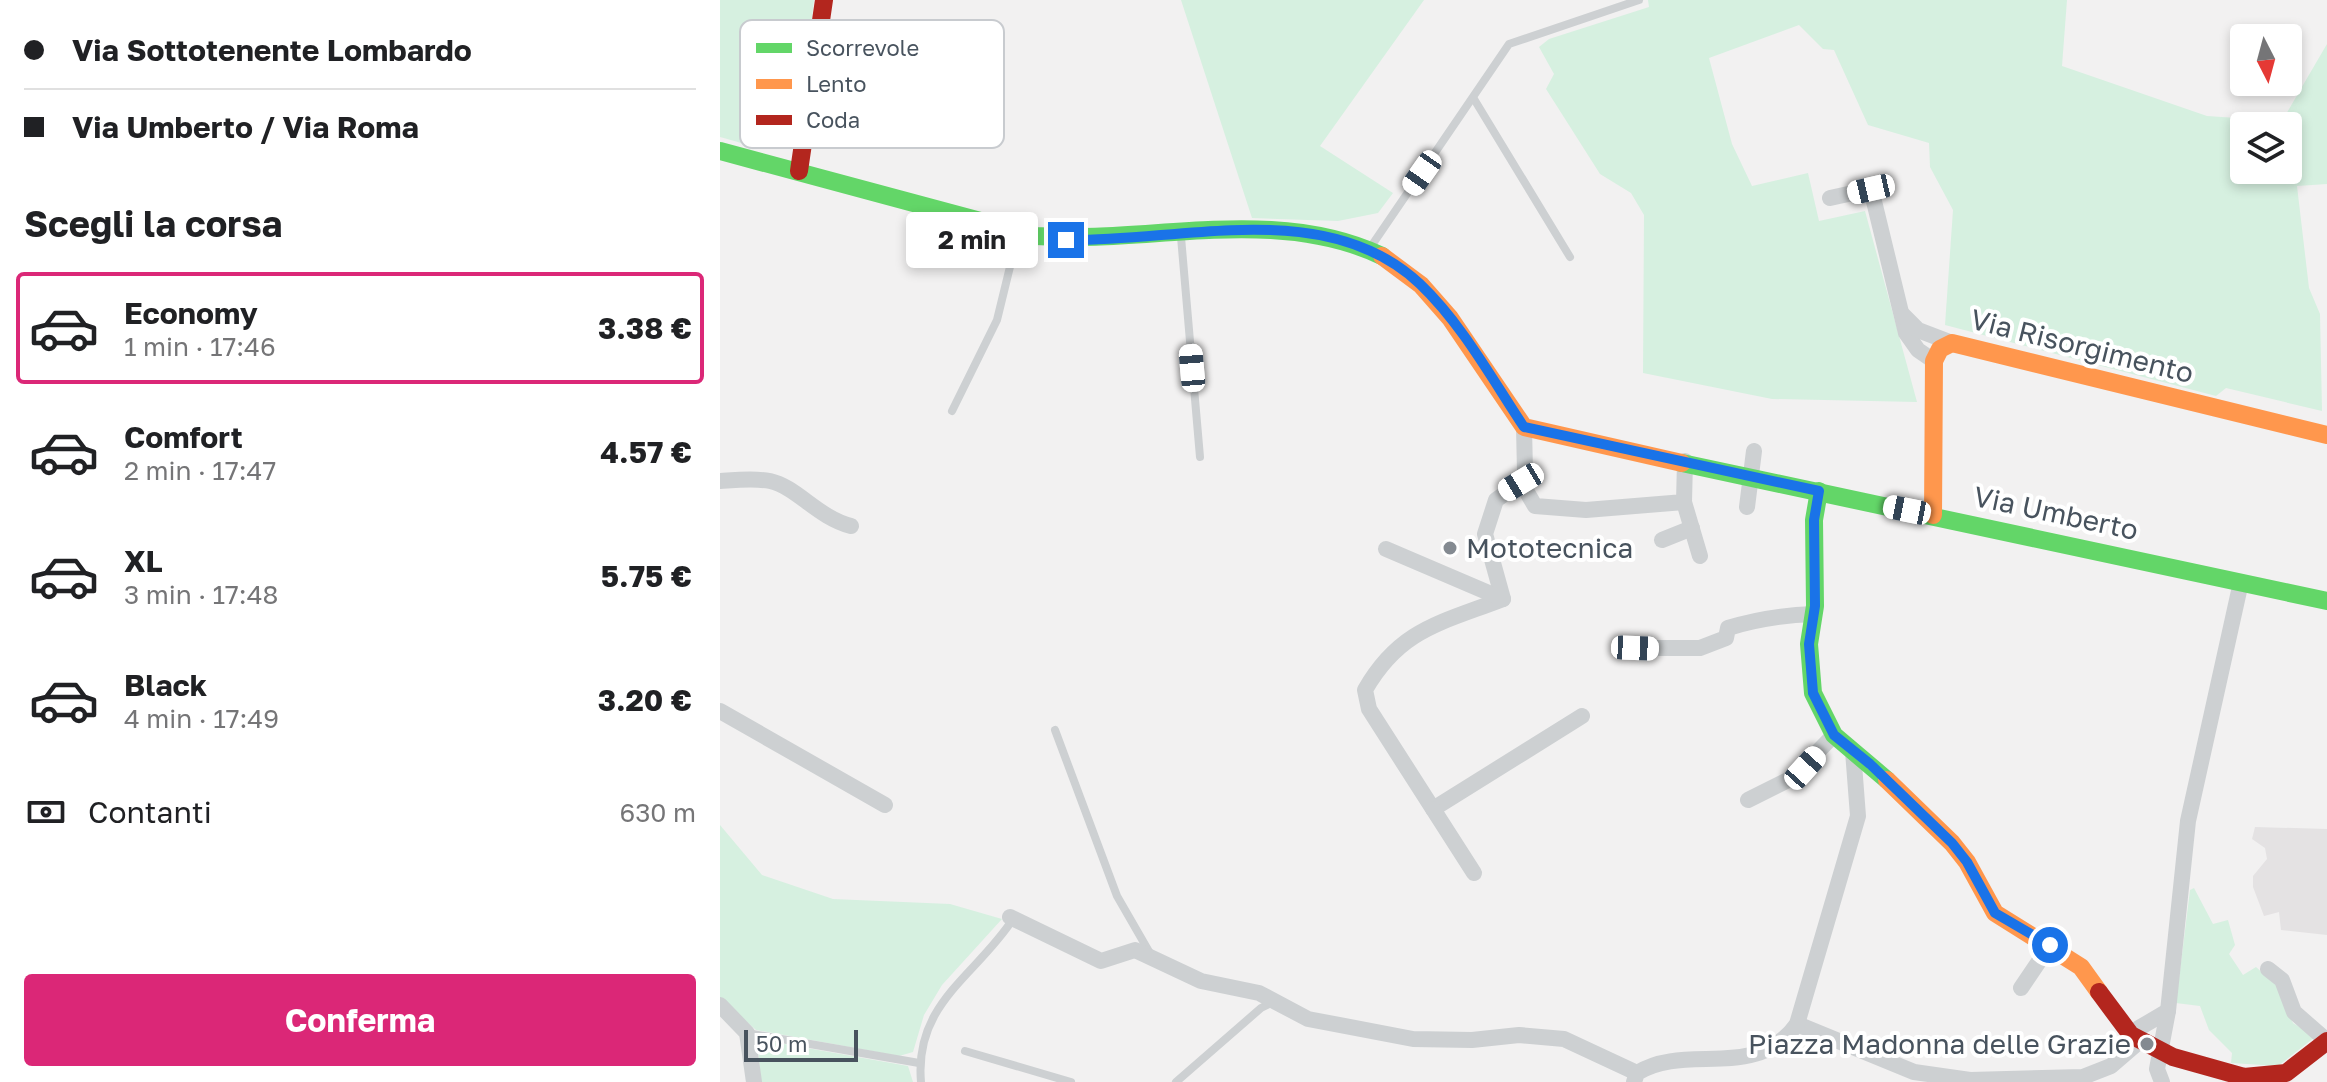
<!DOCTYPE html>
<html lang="it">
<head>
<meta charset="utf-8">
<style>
	:root { --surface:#fff; --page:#f6f6f6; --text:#202124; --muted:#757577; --line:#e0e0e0; --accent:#db2777 }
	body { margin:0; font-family:"Golos Text",sans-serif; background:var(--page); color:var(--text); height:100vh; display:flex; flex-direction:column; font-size:30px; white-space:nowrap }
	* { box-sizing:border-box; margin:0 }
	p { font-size:26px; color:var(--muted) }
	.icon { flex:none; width:44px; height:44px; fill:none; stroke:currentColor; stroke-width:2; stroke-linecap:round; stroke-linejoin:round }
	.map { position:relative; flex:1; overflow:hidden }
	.details { display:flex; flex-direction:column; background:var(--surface); width:720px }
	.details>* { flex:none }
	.banner { display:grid; align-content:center; height:176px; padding:0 24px; background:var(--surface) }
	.needle { width:52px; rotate:174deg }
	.fabs { position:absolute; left:1510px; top:24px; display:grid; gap:16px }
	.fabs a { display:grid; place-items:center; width:72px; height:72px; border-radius:8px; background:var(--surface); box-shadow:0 4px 12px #0003; font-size:40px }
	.scale { position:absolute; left:24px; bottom:20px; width:114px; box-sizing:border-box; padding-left:8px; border:4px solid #48535e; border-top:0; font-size:22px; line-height:28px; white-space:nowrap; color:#48535e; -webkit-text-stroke:6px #fff; paint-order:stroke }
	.end { position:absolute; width:36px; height:36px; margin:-18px; border:10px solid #1a73e8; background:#fff; box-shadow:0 0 0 4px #fff }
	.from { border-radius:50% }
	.bubble { position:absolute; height:56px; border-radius:8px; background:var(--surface); box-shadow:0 4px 12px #0003; font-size:26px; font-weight:700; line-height:56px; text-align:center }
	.car { position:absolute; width:24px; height:48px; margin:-24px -12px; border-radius:10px; box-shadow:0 0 6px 2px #0007; background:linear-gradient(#fff 24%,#345 0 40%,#fff 0 76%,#345 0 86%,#fff 0) }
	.banner b { display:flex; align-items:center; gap:28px; height:76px; font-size:30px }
	.banner b+b { border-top:2px solid var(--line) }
	.banner i { width:20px; height:20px; background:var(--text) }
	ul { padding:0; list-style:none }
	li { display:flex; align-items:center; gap:24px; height:112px; margin:0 16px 12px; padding:0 8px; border:4px solid transparent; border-radius:8px }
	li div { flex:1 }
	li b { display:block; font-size:30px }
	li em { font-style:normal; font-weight:700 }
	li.selected { border-color:var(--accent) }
	li>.icon { width:72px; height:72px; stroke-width:1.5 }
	h2 { padding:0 24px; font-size:36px; line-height:96px }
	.pay { display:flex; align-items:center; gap:20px; height:88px; padding:0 24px; font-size:30px }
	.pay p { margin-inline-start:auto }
	.action { display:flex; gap:16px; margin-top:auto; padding:16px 24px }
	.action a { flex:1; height:92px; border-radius:8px; background:var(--accent); color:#fff; font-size:32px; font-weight:700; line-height:92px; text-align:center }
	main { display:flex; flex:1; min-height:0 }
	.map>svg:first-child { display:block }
</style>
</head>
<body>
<main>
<section class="details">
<div class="banner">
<b><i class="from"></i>Via Sottotenente Lombardo</b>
<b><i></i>Via Umberto / Via Roma</b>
</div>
<h2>Scegli la corsa</h2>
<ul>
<li class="selected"><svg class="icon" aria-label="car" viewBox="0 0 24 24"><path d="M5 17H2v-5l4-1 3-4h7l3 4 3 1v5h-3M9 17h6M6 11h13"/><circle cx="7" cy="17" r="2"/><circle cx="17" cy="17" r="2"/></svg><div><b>Economy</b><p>1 min · 17:46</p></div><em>3.38 €</em></li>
<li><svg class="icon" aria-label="car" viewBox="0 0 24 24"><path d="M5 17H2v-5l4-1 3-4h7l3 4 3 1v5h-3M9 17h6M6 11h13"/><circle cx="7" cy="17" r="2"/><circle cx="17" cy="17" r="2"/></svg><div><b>Comfort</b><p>2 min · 17:47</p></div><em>4.57 €</em></li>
<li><svg class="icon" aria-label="car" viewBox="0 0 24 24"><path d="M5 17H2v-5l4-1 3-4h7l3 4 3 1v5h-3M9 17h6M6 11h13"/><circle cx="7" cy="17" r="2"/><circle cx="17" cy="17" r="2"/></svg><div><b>XL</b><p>3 min · 17:48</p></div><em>5.75 €</em></li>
<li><svg class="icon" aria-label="car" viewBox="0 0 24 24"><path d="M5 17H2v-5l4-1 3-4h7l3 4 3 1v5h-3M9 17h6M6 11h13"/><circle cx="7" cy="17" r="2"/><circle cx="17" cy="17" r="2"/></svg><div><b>Black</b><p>4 min · 17:49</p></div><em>3.20 €</em></li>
</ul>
<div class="pay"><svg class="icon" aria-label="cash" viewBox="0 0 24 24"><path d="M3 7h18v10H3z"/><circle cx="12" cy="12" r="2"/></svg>Contanti<p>630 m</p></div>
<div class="action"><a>Conferma</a></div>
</section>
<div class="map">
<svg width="1607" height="1082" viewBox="0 0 1607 1082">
	<rect width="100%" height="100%" fill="#f2f1f1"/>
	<path fill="#e4e2e3" d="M1535 827 1607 829V935L1561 930 1559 912 1544 916 1533 887V876L1547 859 1545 848 1532 839Z"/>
	<g fill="#d6f0e0" fill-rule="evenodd">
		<path d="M0 0H94C90 29 85 129 61 143 44 153 17 141 0 137Z"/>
		<path d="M461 0H704L600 146 673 193 658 213 618 221 532 218Z"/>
		<path d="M928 0H1347L1342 66 1487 116 1562 121 1607 44V184L1577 186 1589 288 1600 314 1602 411 1506 388 1496 396 1225 325 1233 210 1210 167 1209 143 1148 125 1114 50 1103 49 1079 25 989 58 1012 144 1032 186 1088 173 1099 221 1145 211 1197 402 1052 399 923 373 924 215 911 193 880 174 826 89 834 74 819 47 829 39 929 7ZM1524 126H1568V170H1524Z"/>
		<path d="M0 825 42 875 113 899 230 904 282 919 222 985 204 1015 193 1052 179 1056 36 1030 0 998Z"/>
		<path d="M1474 888 1493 924 1508 920 1515 945 1509 954 1523 975 1536 967 1556 985 1573 1023 1595 1037 1558 1066 1511 1063 1512 1053 1489 1030 1480 1006 1456 1003 1470 890Z"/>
		<path d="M37 1039 188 1066 193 1082H41Z"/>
	</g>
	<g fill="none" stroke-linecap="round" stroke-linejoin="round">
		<g stroke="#cdd0d2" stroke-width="8">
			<path d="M754 99 850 257"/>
			<path d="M461 237 480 457"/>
			<path d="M650 248 789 44 919 0"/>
			<path d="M232 411 277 320 298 234"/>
			<path d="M335 730 397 896 431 955"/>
			<path d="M27 1033 199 1063"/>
			<path d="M245 1051 351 1082"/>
			<path d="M201 1082C194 1003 256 976 293 919"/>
			<path d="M456 1082 541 1008 555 1001"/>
		</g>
		<g stroke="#cdd0d2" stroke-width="16">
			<path d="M1110 198 1151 189 1186 333 1198 350 1214 361"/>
			<path d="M1183 315 1198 330 1232 343"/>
			<path d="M804 427 805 472 801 482 776 500 765 534 783 599C721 623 680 629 645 690L649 709 713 809 862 716"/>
			<path d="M0 481C16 480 34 478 50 481 77 487 97 517 131 526"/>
			<path d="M801 482 815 506 866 510 964 502 965 461"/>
			<path d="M964 502 980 556"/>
			<path d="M1027 507 1034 451"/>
			<path d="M942 540 972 528"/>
			<path d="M666 549 783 599"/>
			<path d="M915 648H980L1006 638 1008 628C1037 619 1063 615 1094 614"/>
			<path d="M0 711 165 805"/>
			<path d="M1028 800 1072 778 1114 735"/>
			<path d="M713 809 754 873"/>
			<path d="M290 917 381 961 415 950 481 981 539 993 588 1019 693 1039 752 1040 799 1035 844 1039 917 1073"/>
			<path d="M1548 969 1562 980 1574 1012 1607 1041"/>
			<path d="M1301 988 1330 945"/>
			<path d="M0 1005 27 1033 34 1082"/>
			<path d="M1077 1024 1194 1072 1250 1080 1363 1077 1391 1066 1420 1041"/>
			<path d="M1408 1045 1419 1028 1448 1011"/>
			<path d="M914 1082 917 1073C966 1042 1036 1082 1077 1024L1138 816 1133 751"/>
			<path d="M1442 1082 1437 1069 1448 1011 1468 821 1521 582"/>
		</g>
		<g stroke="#63d668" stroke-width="18">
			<path d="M0 151 316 236C430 244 554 205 662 256"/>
			<path d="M962 463 1607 601"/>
			<path d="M1099 491 1094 520 1095 606 1089 644 1093 693 1114 735 1167 780"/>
		</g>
		<g stroke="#ff974d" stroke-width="18">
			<path d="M662 256 701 285 730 318 804 427 962 463"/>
			<path d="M1213 515 1214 361 1220 349 1232 343 1607 435"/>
			<path d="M1167 780 1232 843 1247 862 1275 913 1361 967 1379 992"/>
		</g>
		<g stroke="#b3261e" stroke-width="18">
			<path d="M79 171 104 0"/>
			<path d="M1379 992 1411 1035 1453 1057 1524 1077 1566 1073 1607 1041"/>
		</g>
	</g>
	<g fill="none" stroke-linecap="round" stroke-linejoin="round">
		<path stroke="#1a73e8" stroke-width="10" d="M346 240C462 242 607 196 700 284 742 324 772 379 804 427L1099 491 1094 520 1095 606 1089 644 1093 693 1114 735 1150 764 1232 843 1247 862 1275 913 1330 945"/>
	</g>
	<g fill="#848a91" stroke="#fff" stroke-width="3">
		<circle cx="730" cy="548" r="8"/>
		<circle cx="1427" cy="1044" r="8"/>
	</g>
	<g text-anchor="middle" stroke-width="8" stroke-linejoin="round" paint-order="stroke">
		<g font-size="28" fill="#48535e" stroke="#fff">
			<text transform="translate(1362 346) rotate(14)" y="10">Via Risorgimento</text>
			<text transform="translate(1336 513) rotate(12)" y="10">Via Umberto</text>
		</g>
		<g font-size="28" fill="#48535e" stroke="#fff" text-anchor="start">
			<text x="746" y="558">Mototecnica</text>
			<text x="1411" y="1054" text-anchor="end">Piazza Madonna delle Grazie</text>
		</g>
	</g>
	<rect x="20" y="20" width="264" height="128" rx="12" fill="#fff" stroke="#c8cbcf" stroke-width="2"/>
	<rect x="36" y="43" width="36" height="10" fill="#63d668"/>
	<rect x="36" y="79" width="36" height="10" fill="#ff974d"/>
	<rect x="36" y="115" width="36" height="10" fill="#b3261e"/>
	<g font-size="22" fill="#48535e">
		<text x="86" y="56">Scorrevole</text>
		<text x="86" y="92">Lento</text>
		<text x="86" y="128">Coda</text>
	</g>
</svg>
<div class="fabs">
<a><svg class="needle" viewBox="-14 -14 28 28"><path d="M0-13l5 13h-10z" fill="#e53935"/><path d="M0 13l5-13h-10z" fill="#757577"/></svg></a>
<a><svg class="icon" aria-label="layers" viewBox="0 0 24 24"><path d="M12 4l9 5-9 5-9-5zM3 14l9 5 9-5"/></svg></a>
</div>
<div class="scale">50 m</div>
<i class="end from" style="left:1330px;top:945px"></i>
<i class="end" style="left:346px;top:240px"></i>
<div class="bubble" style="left:186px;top:212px;width:132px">2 min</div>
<i class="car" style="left:702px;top:173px;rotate:215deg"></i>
<i class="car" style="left:1151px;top:189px;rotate:257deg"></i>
<i class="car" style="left:472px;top:368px;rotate:355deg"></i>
<i class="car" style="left:801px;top:482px;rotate:239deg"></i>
<i class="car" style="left:1187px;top:510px;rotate:281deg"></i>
<i class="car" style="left:915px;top:648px;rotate:92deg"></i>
<i class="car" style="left:1085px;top:768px;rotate:42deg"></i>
</div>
</main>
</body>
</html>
